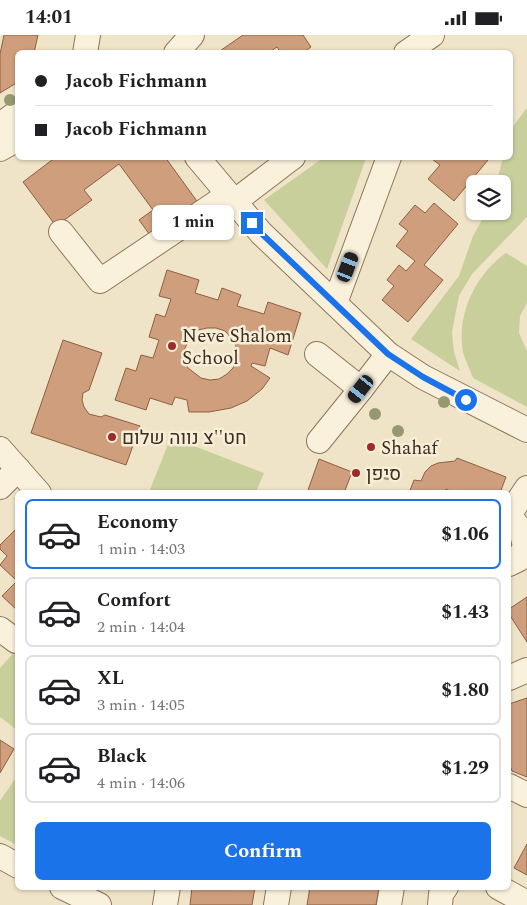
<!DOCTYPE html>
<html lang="en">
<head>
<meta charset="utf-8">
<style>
	:root { --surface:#fff; --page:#f2f2f2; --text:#202124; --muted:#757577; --line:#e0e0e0; --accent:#1a73e8 }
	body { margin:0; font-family:Spectral,Heebo,serif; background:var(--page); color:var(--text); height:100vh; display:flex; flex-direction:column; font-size:19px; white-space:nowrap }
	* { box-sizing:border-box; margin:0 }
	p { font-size:16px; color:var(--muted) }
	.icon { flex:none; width:28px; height:28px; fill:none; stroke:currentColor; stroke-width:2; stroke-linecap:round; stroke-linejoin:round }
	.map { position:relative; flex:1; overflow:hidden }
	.details { position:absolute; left:15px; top:455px; width:496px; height:400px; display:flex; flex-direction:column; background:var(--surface); border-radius:8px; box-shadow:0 1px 4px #0004 }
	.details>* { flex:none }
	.hud { position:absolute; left:15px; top:15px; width:498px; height:110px; border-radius:8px; box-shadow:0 1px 4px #0004; display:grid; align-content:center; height:110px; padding:0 20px; background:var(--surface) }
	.buttons { position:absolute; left:466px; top:140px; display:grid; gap:10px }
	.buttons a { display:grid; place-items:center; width:45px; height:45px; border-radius:8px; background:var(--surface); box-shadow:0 1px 4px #0004; font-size:25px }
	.end { position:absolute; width:22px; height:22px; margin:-11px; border:6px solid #1a73e8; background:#fff; box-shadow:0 0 0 2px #fff }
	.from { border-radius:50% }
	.bubble { position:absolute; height:35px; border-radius:8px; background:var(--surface); box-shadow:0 1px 4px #0004; font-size:16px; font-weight:700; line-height:35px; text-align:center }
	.car { position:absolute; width:15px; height:30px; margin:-15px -8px; border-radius:6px; box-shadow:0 0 4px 1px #0007; background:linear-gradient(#222 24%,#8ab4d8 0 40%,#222 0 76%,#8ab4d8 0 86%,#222 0) }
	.hud b { display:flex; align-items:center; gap:18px; height:48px; font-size:19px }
	.hud b+b { border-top:1px solid var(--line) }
	.hud i { width:12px; height:12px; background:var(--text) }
	ul { padding:9px 0 0; list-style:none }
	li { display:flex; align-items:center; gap:15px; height:70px; margin:0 10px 8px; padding:0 10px; border:2px solid var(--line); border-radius:8px }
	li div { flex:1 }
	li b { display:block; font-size:19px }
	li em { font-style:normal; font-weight:700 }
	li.on { border-color:var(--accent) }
	li>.icon { width:45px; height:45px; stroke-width:1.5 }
	.action { display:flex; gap:10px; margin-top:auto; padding:10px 20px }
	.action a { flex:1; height:58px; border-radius:8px; background:var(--accent); color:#fff; font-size:20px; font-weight:700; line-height:58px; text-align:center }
	.status { display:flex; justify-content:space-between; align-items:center; height:35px; padding:0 25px; background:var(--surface); direction:ltr }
	.status svg { height:14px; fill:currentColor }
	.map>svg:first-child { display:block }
</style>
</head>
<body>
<div class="status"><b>14:01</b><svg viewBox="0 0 49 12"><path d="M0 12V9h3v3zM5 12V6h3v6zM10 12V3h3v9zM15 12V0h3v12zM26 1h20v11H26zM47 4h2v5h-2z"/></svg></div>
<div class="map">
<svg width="527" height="870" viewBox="0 0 527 870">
	<rect width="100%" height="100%" fill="#f0e4c8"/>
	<g fill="#c9cf9b">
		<path d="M527 73V182L472 239 459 261 452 297 454 317 460 336 411 304 459 241 473 201 487 176H502V149H496L503 123 510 122V95Z"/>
		<path d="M323 123H366L327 234 264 165Z"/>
		<path d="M506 218 527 231V268L520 281 519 298 527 316V372L473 343C470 334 465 325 463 317 456 279 476 239 506 218Z"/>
		<path d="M171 402 264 438 256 457H149Z"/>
		<path d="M17 614V695L0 682V633Z"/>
		<path d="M17 741V810L0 801V766Z"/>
	</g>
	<g fill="#cf9f7d" stroke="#8d5f41" fill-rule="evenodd">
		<path d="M4 0H38L34 18H18V47L0 58V19Z"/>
		<path d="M243 0H303L311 12 303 18H281L277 12 268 18H217Z"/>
		<path d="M56 122H165L202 173 155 207 139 185 153 175 119 129 84 155 92 165 56 191 23 147Z"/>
		<path d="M434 122H484L488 125 454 166 428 144 440 130 432 124Z"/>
		<path d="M434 168 458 189 424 230 443 245 408 287 382 265 394 251 387 245 399 230 406 236 415 226 396 211 408 196 399 189 415 170 425 178Z"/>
		<path d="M167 235 199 245 195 258 218 265 222 253 241 260 237 271 264 279 268 267 301 278 288 320 270 313 265 331 252 328 251 331 270 343 262 354 247 366 231 373 209 377H189L187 365 175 362 172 370 150 363 146 375 115 365 126 333 136 336 141 320 153 323 159 305 149 302 156 279 165 282 171 264 159 261ZM207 293H216L225 296 235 307 237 316 236 325 233 333 227 339 219 344 210 345 201 343 188 333 185 324 184 315 191 301 198 295Z"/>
		<path d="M63 305 102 318 89 355 83 358 82 365 84 372 89 379 101 382 105 380 140 391 126 430 31 398Z"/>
		<path d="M457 423 506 442 500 458H454L446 454 445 458H409L414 445 421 446 425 437 431 431 438 428 455 426Z"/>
		<path d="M319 424 352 437 344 458H307Z"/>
		<path d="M18 492V576L2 561 17 546 0 530 7 521 0 514V510Z"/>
		<path d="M527 562V607L509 579V574Z"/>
		<path d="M527 663V742L512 736 509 728V669Z"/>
		<path d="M0 705 14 714 0 738Z"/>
		<path d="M527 809V840L514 833Z"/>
		<path d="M192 852H255L252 870H190Z"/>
		<path d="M310 852H374L379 853 376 870H307Z"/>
	</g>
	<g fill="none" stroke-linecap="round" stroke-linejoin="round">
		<defs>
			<g id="minor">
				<path d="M85 18 88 0"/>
				<path d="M176 18 192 0"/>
				<path d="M406 18 432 0"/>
				<path d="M0 90 18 77"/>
				<path d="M0 114 18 104"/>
				<path d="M197 122 261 198 388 319 423 342 527 395"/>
				<path d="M234 167 293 122"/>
				<path d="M61 197 100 246 228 160"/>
				<path d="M335 268 389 122"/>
				<path d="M317 319 361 354 388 319"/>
				<path d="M319 406 361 354"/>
				<path d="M0 414 39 458"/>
				<path d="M0 452 18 434"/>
				<path d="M509 480 527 453"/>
				<path d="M509 529 519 524 525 511 521 495 509 480"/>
				<path d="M0 594 16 606"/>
				<path d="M509 643 527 635"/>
				<path d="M509 751 527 760"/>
				<path d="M0 821 18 831"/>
				<path d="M62 852 99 870"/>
				<path d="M498 852 527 868"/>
				<path d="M165 870 168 852"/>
				<path d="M276 870 279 852"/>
				<path d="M389 870 392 852"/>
				<path d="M440 870 441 859 446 852"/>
			</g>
		</defs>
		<use href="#minor" stroke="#8d765c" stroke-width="26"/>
		<use href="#minor" stroke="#faf1dc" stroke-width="24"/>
	</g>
	<g fill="#96986f">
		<circle cx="10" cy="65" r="6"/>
		<circle cx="444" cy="367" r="6"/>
		<circle cx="375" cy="379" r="6"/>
		<circle cx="398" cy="396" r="6"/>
		<circle cx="387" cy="439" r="6"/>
	</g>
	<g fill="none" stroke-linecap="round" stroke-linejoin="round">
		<path stroke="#1a73e8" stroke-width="6" d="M252 188 261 198 388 319 423 342 466 365"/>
	</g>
	<g fill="#9e2a2b" stroke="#f7eed8" stroke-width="2">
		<circle cx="172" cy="311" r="5"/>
		<circle cx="112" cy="402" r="5"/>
		<circle cx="371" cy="412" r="5"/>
		<circle cx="356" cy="438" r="5"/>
	</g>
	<g text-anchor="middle" stroke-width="5" stroke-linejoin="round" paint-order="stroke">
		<g font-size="19" fill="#3d2e20" stroke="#f7eed8" text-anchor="start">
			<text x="182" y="307">Neve Shalom<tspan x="182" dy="22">School</tspan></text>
			<text x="122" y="409">חט''צ נווה שלום</text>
			<text x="381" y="419">Shahaf</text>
			<text x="366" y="445">סיפן</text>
		</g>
	</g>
</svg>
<div class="buttons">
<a><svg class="icon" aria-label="layers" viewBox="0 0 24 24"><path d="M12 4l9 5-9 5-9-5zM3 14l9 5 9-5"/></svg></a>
</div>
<i class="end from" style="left:466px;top:365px"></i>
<i class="end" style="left:252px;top:188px"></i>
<div class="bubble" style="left:152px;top:170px;width:82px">1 min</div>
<i class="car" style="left:348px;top:232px;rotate:21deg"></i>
<i class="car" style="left:361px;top:354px;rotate:218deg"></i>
<div class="hud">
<b><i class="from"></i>Jacob Fichmann</b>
<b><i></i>Jacob Fichmann</b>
</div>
<section class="details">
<ul>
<li class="on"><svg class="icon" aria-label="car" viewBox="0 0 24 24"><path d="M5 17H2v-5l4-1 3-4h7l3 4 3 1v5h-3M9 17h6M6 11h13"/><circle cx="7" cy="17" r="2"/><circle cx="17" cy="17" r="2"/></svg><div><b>Economy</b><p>1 min · 14:03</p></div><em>$1.06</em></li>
<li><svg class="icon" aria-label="car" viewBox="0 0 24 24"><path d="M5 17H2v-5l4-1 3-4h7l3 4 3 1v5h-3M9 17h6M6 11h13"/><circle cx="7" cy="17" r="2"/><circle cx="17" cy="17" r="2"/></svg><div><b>Comfort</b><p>2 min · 14:04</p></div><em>$1.43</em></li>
<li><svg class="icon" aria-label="car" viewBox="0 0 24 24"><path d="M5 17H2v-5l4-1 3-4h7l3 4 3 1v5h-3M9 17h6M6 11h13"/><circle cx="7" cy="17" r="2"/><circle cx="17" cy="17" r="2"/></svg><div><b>XL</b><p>3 min · 14:05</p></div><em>$1.80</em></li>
<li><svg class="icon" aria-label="car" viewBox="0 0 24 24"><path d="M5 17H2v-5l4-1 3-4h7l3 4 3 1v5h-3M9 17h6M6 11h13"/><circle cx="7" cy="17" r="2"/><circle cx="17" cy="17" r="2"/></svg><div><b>Black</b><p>4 min · 14:06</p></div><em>$1.29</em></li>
</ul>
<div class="action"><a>Confirm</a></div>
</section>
</div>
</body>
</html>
